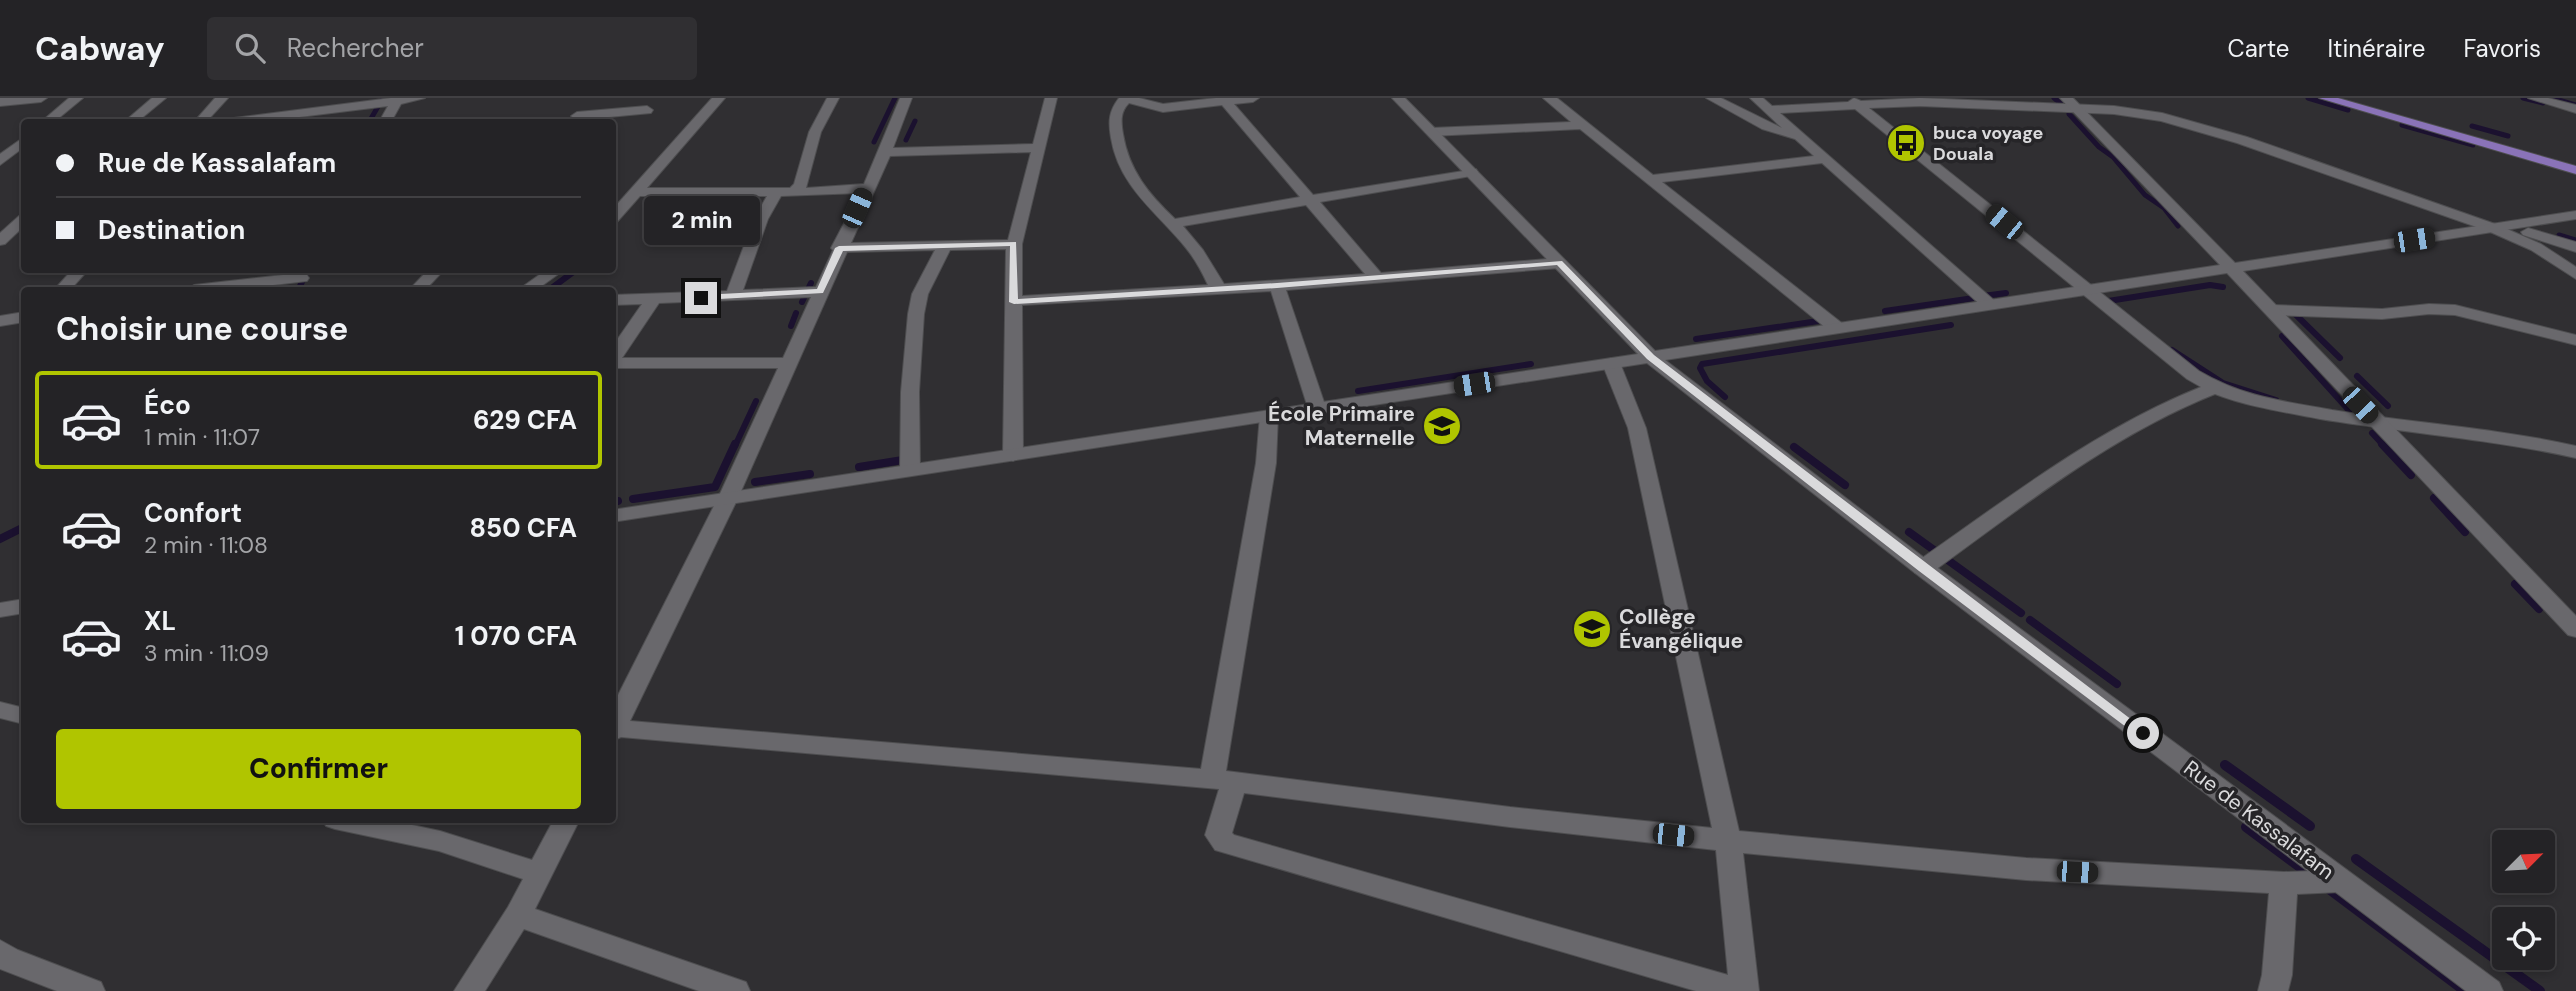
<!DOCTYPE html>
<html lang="fr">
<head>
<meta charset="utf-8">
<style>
	:root { --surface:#242326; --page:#302f32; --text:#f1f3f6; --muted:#a3a4a7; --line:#414043; --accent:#b0c500 }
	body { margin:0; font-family:"DM Sans",sans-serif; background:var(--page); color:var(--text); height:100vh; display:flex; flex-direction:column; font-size:26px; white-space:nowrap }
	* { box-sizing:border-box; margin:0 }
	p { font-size:23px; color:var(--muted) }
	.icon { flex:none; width:38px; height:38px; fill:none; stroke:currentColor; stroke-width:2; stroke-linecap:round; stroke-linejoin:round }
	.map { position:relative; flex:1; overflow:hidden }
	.side { position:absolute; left:21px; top:189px; width:595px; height:536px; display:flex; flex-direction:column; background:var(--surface); border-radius:7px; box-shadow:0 4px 10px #0003,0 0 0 2px var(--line) }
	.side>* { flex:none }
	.top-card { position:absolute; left:21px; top:21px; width:595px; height:154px; border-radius:7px; box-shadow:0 4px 10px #0003,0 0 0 2px var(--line); display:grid; align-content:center; height:154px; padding:0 35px; background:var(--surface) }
	.needle { width:46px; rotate:66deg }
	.buttons { position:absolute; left:2492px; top:732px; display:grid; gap:14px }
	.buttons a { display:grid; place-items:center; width:63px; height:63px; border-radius:7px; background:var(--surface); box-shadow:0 4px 10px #0003,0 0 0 2px var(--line); font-size:35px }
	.end { position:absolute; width:32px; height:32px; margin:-16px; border:9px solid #dadadc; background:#111; box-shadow:0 0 0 4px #111 }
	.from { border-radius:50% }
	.bubble { position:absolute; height:49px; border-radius:7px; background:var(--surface); box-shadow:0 4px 10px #0003,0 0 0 2px var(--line); font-size:23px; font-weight:800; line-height:49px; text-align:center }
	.car { position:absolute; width:21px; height:42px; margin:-21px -10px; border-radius:9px; box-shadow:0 0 5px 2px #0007; background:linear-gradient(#222 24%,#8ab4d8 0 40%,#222 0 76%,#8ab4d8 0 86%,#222 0) }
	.top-card b { display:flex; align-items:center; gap:24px; height:66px; font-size:26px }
	.top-card b+b { border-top:2px solid var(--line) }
	.top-card i { width:18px; height:18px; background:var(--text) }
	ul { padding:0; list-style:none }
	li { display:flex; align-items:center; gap:21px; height:98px; margin:0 14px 10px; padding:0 21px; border:4px solid transparent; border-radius:7px }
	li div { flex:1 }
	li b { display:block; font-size:26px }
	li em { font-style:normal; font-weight:800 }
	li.current { border-color:var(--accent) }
	li>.icon { width:63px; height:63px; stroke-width:1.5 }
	h2 { padding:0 35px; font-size:32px; line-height:84px }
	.cta { display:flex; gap:14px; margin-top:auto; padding:14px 35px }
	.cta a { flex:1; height:80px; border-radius:7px; background:var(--accent); color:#111; font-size:28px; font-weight:800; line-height:80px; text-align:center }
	header { display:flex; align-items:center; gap:42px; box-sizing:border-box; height:98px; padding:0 35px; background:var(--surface); border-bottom:2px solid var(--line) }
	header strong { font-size:33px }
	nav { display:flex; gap:38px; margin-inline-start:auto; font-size:24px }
	.search { width:490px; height:63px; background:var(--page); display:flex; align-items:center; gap:18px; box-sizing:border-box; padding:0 24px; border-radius:7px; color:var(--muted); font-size:26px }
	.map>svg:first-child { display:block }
</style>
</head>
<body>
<header>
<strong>Cabway</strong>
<div class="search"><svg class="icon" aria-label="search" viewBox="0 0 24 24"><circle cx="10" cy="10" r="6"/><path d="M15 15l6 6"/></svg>Rechercher</div>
<nav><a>Carte</a><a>Itinéraire</a><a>Favoris</a></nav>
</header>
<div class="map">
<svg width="2576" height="893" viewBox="0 0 2576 893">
	<rect width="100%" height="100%" fill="#302f32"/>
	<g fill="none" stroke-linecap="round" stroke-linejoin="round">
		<g stroke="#1b112f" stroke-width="5">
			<path d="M2054 0 2069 12V16L2099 49 2113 59 2145 97 2164 110 2178 128"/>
			<path d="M2308 0 2348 12"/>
			<path d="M2523 0 2543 5"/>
			<path d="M2552 0 2576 7"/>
			<path d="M369 24 383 0"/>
			<path d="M2402 27 2473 47"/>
			<path d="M2472 28 2508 38"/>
			<path d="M906 42 915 23"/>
			<path d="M874 44 895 0"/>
			<path d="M2559 137 2576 142"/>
		</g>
		<g stroke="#1b112f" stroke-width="6">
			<path d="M272 192 284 172"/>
			<path d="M298 192 308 172"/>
			<path d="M549 192 576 172"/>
			<path d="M1983 198 2006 195"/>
			<path d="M802 204 811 185"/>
			<path d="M2102 204 2210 187 2223 189"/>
			<path d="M1885 213 1974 200"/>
			<path d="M2293 214 2340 260"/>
			<path d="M791 228 796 215"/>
			<path d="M2282 238 2354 318"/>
			<path d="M1696 241 1825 222"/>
			<path d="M2172 252 2223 285 2276 302"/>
			<path d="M2357 278 2388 308"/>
			<path d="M1358 293 1531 266"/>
			<path d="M1725 299 1707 283 1700 270 1702 266 1951 227"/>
			<path d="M2372 335 2384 348"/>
			<path d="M735 348 756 303"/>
		</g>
		<g stroke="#1b112f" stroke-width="8">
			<path d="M2382 346 2411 377"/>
			<path d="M1794 349 1845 387"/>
			<path d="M859 369 909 361"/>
			<path d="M755 384 810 376"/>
			<path d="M2434 400 2465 434"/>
			<path d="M633 401 715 389 735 346"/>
			<path d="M612 404 618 403"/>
			<path d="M1909 434 2021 515"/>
			<path d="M0 441 24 429"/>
			<path d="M2515 486 2539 511"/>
			<path d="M2030 522 2117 586"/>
		</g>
		<g stroke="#1b112f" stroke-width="10">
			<path d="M2225 667 2310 728"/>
			<path d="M2246 729 2312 778"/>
			<path d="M2356 761 2540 893"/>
			<path d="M2325 788 2465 893"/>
		</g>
		<defs>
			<g id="street">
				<path d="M69 0H83L54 24H41Z"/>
				<path d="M152 0H166L137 24H124Z"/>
				<path d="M215 0H228L206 24H194Z"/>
				<path d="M391 0H425L401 6 391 24H379L388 8 259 24H228L234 20Z"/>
				<path d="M712 0H725L647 90H790L794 86 809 34 827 0H839L821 34 806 90 864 86 900 0H912L893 50 1033 46 1045 0H1057L1022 146V198L1208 187C1202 174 1195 161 1186 150 1157 114 1119 89 1111 40 1108 23 1109 13 1119 0H1139L1163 6 1216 0H1259L1253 4 1234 6 1313 97 1476 71 1478 74 1471 78 1320 104 1381 175 1559 160 1567 165 1559 170 1286 192 1326 310 1317 315 1308 310 1271 193 1022 207 1023 357 1013 363 1003 357 1006 151 950 152 928 196 924 216 919 294 920 372 910 378 900 372 901 294 908 216 912 196 935 152 847 154 738 400 630 623 1201 671 1256 365 1260 317 1269 311 1278 317 1276 365 1226 673 1510 709 1712 730 1628 330 1602 265 1611 260 1620 265 1646 330 1739 733 2026 760 2284 774 2340 772 2350 775 2354 783 2350 791 2340 794 2297 796 2292 877 2288 893H2258L2262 877 2269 795 2026 782 1743 755 1759 893H1696L1215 752 1205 737 1219 691 621 639 612 643V609L718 400 778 270H612V249L642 206 612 207V197L727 193 754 121 767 98H640L617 124 612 125V112ZM1129 5 1163 14 1222 7 1300 99 1175 121C1149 96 1129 73 1123 36 1121 24 1120 14 1129 5ZM1031 54 1008 142 851 145 890 58ZM860 95 831 150 833 152 816 189 743 192 768 121 781 98ZM1306 107 1365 176 1224 186 1203 152 1183 128ZM811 199 783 260H622L659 205ZM1244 695 1510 729 1716 752 1728 877 1234 737 1232 735Z"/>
				<path d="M1543 0H1557L1653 77 1814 58 1795 41 1762 31 1706 0H1721L1782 30 1750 0H1763L1772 8 1848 4 1854 0 1861 3 1920 0 2114 8 2162 15 2247 39 2498 127 2541 146 2576 169V181L2531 152 2488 133 2237 45 2161 23 2114 16 1920 8 1869 10 2199 273C2243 299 2283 303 2332 312 2413 325 2496 330 2576 348V360C2492 341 2405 335 2320 321 2284 314 2249 309 2215 296 2110 338 2022 409 1931 475H1915L1912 470 1915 465C2007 401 2096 331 2201 289L2187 281 1855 11 1780 15 1996 204 1998 207 1996 210H1984L1822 65 1662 84 1843 226 1845 230 1837 235 1831 234 1580 31 1431 38 1425 34 1431 30 1571 24Z"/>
				<path d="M2528 0H2548L2576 7V15Z"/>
				<path d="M647 8 653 12 651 15 577 22 571 18 577 14Z"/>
				<path d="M24 39V49L0 67V56Z"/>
				<path d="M24 117V128L5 146 0 147V135L19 118Z"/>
				<path d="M2528 130 2576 144V154L2523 137 2521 134Z"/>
				<path d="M72 172H88L70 192H54Z"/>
				<path d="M428 172H444L425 192H409Z"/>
				<path d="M546 172H564L536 192H518Z"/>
				<path d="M301 175 307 177 309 180 307 183 232 192H186L194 187Z"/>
				<path d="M2429 206 2455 207 2576 237V247L2455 217 2429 216 2382 221 2272 217 2264 212 2272 207 2382 211Z"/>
				<path d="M24 214V224L0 228V218Z"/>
				<path d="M0 604 24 610V626L0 620Z"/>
				<path d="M322 721H384L440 733 532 762 554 721H580L535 811 746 884 750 893H699L524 831 485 893H454L508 809 523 781 439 753 335 731 326 728Z"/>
				<path d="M0 842 18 852 101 884 105 893H57L0 871Z"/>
			</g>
			<g id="secondary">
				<path d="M0 0H47L41 4 0 8Z"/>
				<path d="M1392 0H1405L1655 253 2220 167 2060 0H2073L2235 165 2576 113V121L2243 173 2576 518V539L2568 537 2227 175 1665 262 1931 465 2499 884 2503 893H2466L1915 475 1647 265 612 424V412L1638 256Z"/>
				<path d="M24 501V515L0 519V505Z"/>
			</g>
			<path id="primary" d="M2319 0H2338L2576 68V76Z"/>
		</defs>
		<use href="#street" stroke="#4e4e50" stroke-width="2"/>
		<use href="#secondary" stroke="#4e4e50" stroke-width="2"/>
		<use href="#primary" stroke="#4e4e50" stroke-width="2"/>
		<use href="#street" fill="#69686c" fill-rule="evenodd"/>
		<use href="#secondary" fill="#69686c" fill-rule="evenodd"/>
		<use href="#primary" fill="#8a73b8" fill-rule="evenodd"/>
	</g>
	<path fill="#dadadc" d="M1016 144 1018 201 1277 185 1562 163 1654 257 2149 635 2143 640 2138 638 1919 473 1647 261 1557 167 1277 190 1014 206 1009 204 1010 148 843 153 823 195 701 202 696 200 701 197 817 191 835 150 839 148Z"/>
	<defs>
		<symbol id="bus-disc" viewBox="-11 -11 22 22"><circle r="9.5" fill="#b0c500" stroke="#262528"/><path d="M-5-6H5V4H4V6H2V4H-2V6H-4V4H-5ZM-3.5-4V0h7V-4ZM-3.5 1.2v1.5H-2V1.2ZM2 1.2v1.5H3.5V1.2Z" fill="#111"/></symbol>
		<symbol id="school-disc" viewBox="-11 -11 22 22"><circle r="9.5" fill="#b0c500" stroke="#262528"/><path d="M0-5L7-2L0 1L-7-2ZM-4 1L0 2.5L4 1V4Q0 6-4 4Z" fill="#111"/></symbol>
	</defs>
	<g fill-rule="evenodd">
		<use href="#bus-disc" x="1884" y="23" width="44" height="44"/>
		<use href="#school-disc" x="1420" y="306" width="44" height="44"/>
		<use href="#school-disc" x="1570" y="509" width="44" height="44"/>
	</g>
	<g text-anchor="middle" stroke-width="7" stroke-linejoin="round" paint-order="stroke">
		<g font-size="18" font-weight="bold" fill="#dadadc" stroke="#262528" text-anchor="start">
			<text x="1933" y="41">buca voyage<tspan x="1933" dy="21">Douala</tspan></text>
		</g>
		<g font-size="21" font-weight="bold" fill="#dadadc" stroke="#262528" text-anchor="end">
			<text x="1415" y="323">École Primaire<tspan x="1415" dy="24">Maternelle</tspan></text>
			<text x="1619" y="526" text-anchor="start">Collège<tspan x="1619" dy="24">Évangélique</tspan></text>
		</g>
		<g font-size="21" fill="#dadadc" stroke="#262528">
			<text transform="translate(2259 722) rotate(37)" y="7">Rue de Kassalafam</text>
		</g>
	</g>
</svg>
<div class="buttons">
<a><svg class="needle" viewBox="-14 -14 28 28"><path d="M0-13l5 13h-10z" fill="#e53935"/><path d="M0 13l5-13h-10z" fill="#a3a4a7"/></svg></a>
<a><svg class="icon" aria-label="locate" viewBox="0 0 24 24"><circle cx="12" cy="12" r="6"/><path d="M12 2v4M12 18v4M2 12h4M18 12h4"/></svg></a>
</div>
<i class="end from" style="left:2143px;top:635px"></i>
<i class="end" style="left:701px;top:200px"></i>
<div class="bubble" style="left:644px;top:98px;width:116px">2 min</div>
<i class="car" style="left:857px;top:110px;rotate:24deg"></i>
<i class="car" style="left:2004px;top:124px;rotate:309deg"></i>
<i class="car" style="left:2414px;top:142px;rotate:81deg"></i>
<i class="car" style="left:1474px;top:286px;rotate:261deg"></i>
<i class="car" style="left:2360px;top:307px;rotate:137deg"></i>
<i class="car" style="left:1673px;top:737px;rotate:96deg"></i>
<i class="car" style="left:2077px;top:774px;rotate:93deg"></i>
<div class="top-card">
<b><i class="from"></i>Rue de Kassalafam</b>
<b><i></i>Destination</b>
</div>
<section class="side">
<h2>Choisir une course</h2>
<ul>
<li class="current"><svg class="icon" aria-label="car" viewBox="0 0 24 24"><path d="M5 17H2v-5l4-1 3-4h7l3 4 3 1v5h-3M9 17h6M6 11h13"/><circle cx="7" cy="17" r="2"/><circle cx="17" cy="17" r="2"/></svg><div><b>Éco</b><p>1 min · 11:07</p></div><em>629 CFA</em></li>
<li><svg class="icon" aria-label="car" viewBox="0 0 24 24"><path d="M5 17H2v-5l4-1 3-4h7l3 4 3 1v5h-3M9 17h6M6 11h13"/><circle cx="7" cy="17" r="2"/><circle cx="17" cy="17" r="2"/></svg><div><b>Confort</b><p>2 min · 11:08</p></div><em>850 CFA</em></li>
<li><svg class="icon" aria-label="car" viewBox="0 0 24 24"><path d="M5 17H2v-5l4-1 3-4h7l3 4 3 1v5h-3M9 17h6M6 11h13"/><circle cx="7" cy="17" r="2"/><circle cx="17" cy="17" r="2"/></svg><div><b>XL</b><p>3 min · 11:09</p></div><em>1 070 CFA</em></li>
</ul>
<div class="cta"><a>Confirmer</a></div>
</section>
</div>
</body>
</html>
